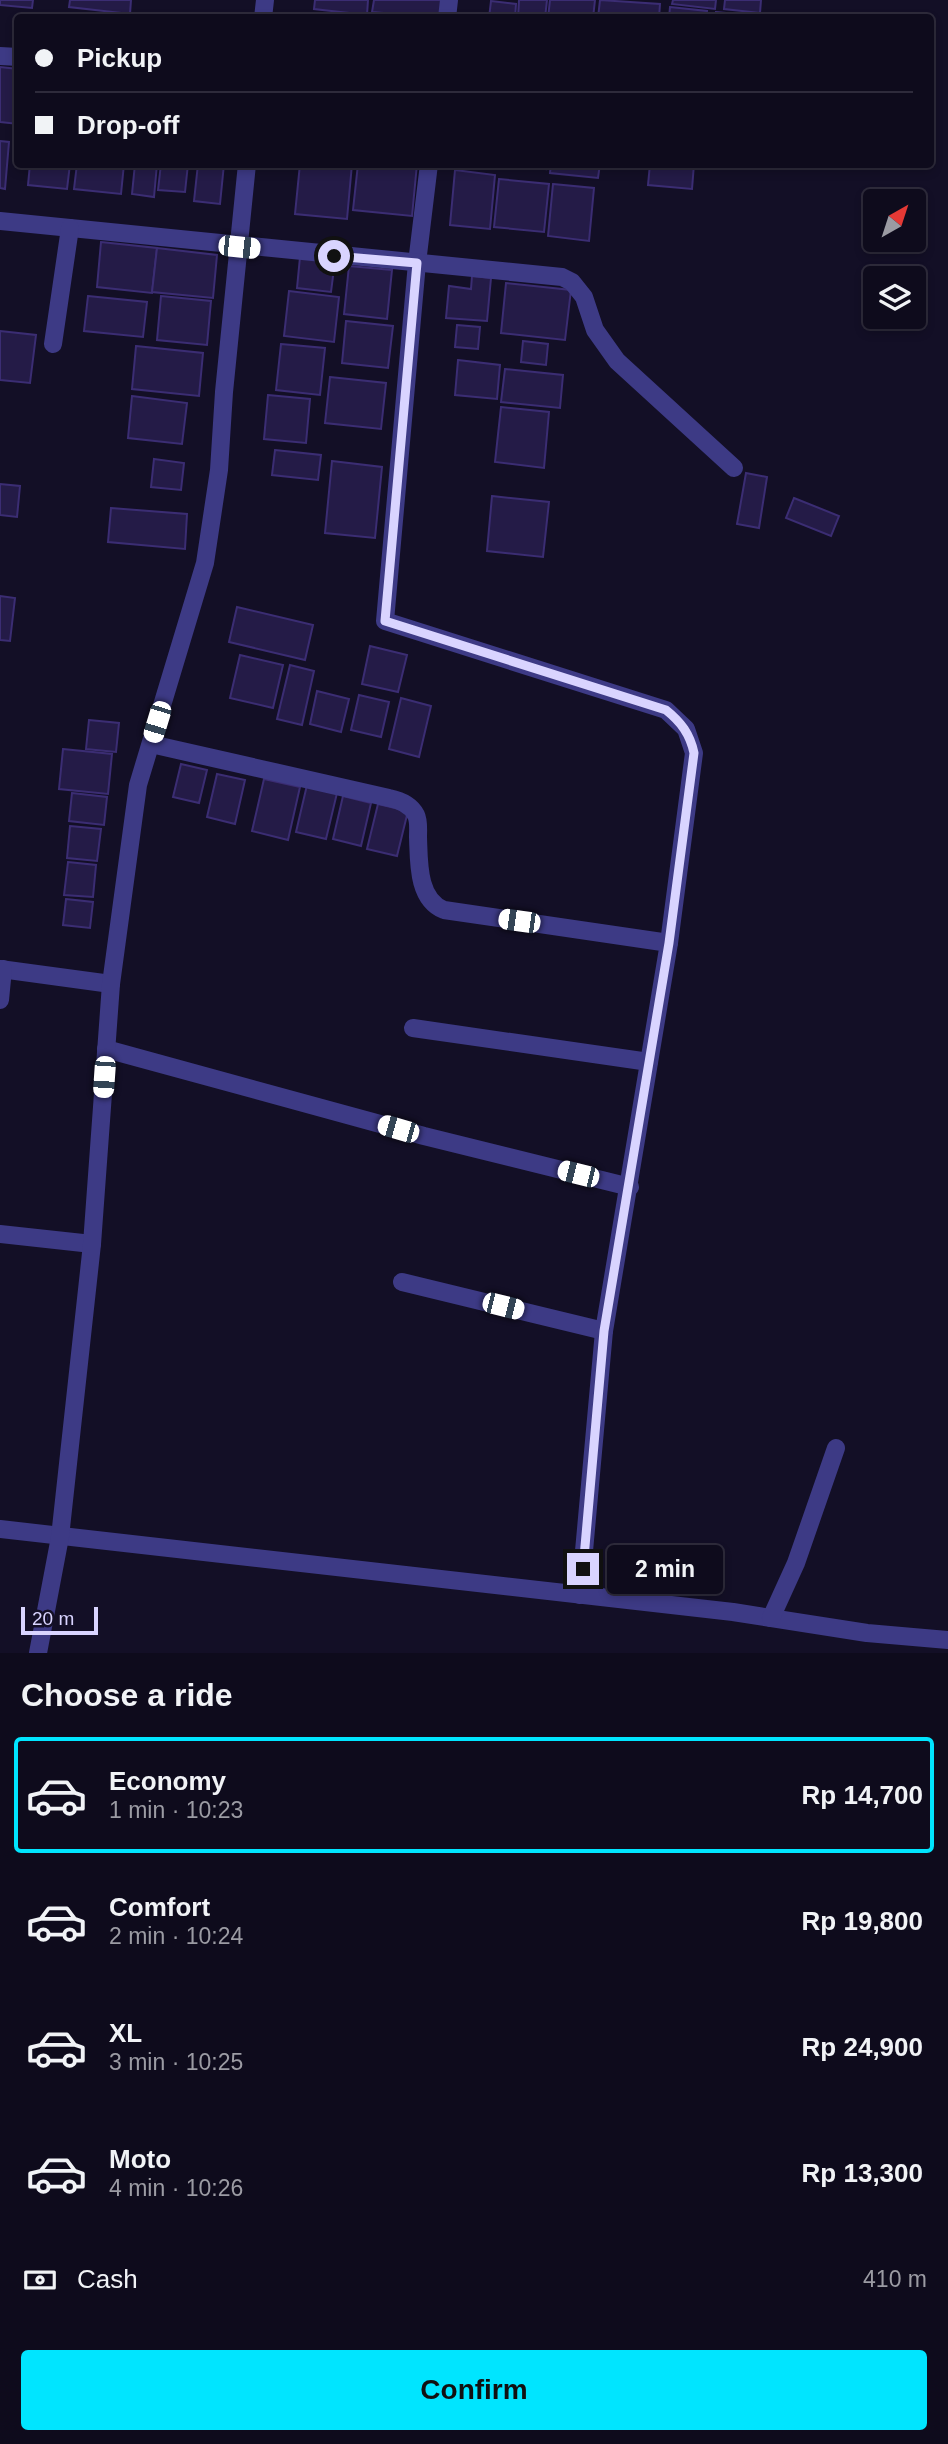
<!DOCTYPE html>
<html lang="en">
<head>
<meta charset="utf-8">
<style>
	:root { --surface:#0e0b1c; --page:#171425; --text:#f1f3f6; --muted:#9b9ba3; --line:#2e2b3b; --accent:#00e5ff }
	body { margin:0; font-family:Arial,sans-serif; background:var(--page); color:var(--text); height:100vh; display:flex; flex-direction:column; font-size:26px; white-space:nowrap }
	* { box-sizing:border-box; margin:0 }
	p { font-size:23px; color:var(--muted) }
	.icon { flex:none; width:38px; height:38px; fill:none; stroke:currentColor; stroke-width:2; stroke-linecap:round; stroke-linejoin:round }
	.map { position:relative; height:1653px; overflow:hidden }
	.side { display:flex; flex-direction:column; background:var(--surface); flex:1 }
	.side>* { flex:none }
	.hud { position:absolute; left:14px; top:14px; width:920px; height:154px; border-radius:7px; box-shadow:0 4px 10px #0003,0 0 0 2px var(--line); display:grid; align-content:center; height:154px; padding:0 21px; background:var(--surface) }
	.needle { width:46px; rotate:39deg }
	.fabs { position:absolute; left:863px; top:189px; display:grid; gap:14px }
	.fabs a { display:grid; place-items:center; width:63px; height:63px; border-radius:7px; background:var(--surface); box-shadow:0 4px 10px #0003,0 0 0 2px var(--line); font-size:35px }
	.scale { position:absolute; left:21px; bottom:18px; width:77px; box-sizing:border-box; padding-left:7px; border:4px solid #d9d4ff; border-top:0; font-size:19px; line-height:24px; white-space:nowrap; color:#d9d4ff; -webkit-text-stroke:5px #130f26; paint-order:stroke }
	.end { position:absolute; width:32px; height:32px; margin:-16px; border:9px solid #d9d4ff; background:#111; box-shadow:0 0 0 4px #111 }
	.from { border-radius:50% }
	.bubble { position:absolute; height:49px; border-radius:7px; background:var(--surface); box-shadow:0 4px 10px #0003,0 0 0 2px var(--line); font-size:23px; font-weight:800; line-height:49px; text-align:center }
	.car { position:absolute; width:21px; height:42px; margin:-21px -10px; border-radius:9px; box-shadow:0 0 5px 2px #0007; background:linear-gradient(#fff 24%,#345 0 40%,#fff 0 76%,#345 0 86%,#fff 0) }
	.hud b { display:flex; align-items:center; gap:24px; height:66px; font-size:26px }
	.hud b+b { border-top:2px solid var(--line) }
	.hud i { width:18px; height:18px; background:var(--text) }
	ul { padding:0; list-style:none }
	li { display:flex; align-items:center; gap:21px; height:116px; margin:0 14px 10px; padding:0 7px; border:4px solid transparent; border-radius:7px }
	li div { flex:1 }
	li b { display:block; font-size:26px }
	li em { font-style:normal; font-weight:800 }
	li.active { border-color:var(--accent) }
	li>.icon { width:63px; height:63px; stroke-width:1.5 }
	h2 { padding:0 21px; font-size:32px; line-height:84px }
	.pay { display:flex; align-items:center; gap:18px; height:77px; padding:0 21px; font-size:26px }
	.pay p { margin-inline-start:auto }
	.action { display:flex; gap:14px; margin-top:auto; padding:14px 21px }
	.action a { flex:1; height:80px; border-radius:7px; background:var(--accent); color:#111; font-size:28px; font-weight:800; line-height:80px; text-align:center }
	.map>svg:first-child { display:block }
</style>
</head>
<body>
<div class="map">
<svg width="948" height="1653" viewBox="0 0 948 1653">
	<rect width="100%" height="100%" fill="#130f26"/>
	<g fill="#241b47" stroke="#3b2d73" stroke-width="2">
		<path d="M0 0H33L32 8 0 5Z"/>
		<path d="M70 0H131L130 14 69 7Z"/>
		<path d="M315 0H368L367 15 314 9Z"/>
		<path d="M374 0H443L442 18 372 12Z"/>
		<path d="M519 0H547L545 18H518Z"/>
		<path d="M550 0H595L593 18H548Z"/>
		<path d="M600 0 660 4 659 18H598Z"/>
		<path d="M673 0H716L715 9 672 4Z"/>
		<path d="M725 0H761L760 13 724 9Z"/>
		<path d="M491 1 516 4 515 18H489Z"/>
		<path d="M670 7 707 11 706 18H669Z"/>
		<path d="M716 12 756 16V18H716Z"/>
		<path d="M318 13 358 18H317Z"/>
		<path d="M0 67 18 69V124L0 122Z"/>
		<path d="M0 141 9 142 5 189 0 188Z"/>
		<path d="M30 164H70L67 189 28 185Z"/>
		<path d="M77 164H124L121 194 74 189Z"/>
		<path d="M135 164H157L154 197 132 194Z"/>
		<path d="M161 164H188L185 192 158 190Z"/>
		<path d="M198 164H224L220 204 194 201Z"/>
		<path d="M300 164H352L347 219 295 214Z"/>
		<path d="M358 164H417L412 216 353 210Z"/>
		<path d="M504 164H546V169Z"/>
		<path d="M551 164H600L598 178 550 173Z"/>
		<path d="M650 164H694L692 189 648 185Z"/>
		<path d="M455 170 495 175 490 229 450 225Z"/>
		<path d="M499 179 549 184 544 232 494 227Z"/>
		<path d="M553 184 594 188 589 241 548 236Z"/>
		<path d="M101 242 157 248 152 293 97 287Z"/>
		<path d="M157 248 217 255 213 298 152 292Z"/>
		<path d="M300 257 335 261 331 292 297 288Z"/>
		<path d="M349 266 392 270 387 319 344 314Z"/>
		<path d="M472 276 491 278 487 321 446 318 449 286 471 289Z"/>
		<path d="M506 283 571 290 565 340 501 333Z"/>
		<path d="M289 291 339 297 334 342 284 336Z"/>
		<path d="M88 296 147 302 143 337 84 331Z"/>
		<path d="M161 296 211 301 207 345 157 340Z"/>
		<path d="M346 321 393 326 388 368 342 363Z"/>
		<path d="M457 325 480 327 478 349 455 347Z"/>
		<path d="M0 331 36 335 30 383 0 380Z"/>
		<path d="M523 341 548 344 546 365 521 362Z"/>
		<path d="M281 344 325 348 320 395 276 390Z"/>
		<path d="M136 346 203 353 199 396 132 389Z"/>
		<path d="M458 360 500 365 497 399 455 395Z"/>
		<path d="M505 369 563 375 560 408 501 402Z"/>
		<path d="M330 377 386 383 381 429 325 423Z"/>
		<path d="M268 395 310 399 306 443 264 439Z"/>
		<path d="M132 396 187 403 182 444 128 438Z"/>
		<path d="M501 407 549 412 544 468 495 462Z"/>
		<path d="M275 450 321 455 318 480 272 475Z"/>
		<path d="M154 459 184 463 181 490 151 487Z"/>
		<path d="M332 461 382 467 375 538 325 533Z"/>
		<path d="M746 473 767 477 759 528 737 524Z"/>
		<path d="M0 484 20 486 17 517 0 515Z"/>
		<path d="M492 496 549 502 543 557 487 551Z"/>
		<path d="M794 498 839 516 831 536 786 518Z"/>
		<path d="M111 508 187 514 185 549 108 542Z"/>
		<path d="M0 596 15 598 10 641 0 640Z"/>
		<path d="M237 607 313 625 305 660 229 642Z"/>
		<path d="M370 646 407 655 398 692 362 684Z"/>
		<path d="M240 655 283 665 273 708 230 698Z"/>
		<path d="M290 665 314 671 302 725 277 719Z"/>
		<path d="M317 691 349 699 341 732 310 724Z"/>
		<path d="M359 695 389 702 381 737 351 730Z"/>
		<path d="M401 698 431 706 419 757 389 749Z"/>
		<path d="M89 720 119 723 116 752 86 749Z"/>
		<path d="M63 749 112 754 108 794 59 789Z"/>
		<path d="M181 764 207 770 199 803 173 797Z"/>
		<path d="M217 774 245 780 235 824 207 817Z"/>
		<path d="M264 779 300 787 288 840 252 831Z"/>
		<path d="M307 785 337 793 326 839 296 832Z"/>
		<path d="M72 793 107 797 104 825 69 821Z"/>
		<path d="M343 796 371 803 361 846 333 839Z"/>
		<path d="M378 804 408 811 397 856 367 849Z"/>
		<path d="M70 826 101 829 97 861 67 858Z"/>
		<path d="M68 862 96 865 93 897 64 895Z"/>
		<path d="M66 899 93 902 90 928 63 925Z"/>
	</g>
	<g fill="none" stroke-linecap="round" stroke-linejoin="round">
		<g stroke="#3d3a85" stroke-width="18">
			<path d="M263 18 265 0"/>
			<path d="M447 18 449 0"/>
			<path d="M0 56 18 57"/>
			<path d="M429 164 417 263 385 621 666 710 686 729 694 753 669 943 604 1331 580 1595"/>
			<path d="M0 221 562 277 572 282 584 297 595 330 617 361 734 468"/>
			<path d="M53 344 70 228"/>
			<path d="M151 744 389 798C399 800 411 805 416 815 419 821 418 830 418 837 419 861 417 899 444 910L669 943"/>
			<path d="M0 969 111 984"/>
			<path d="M0 1000 3 969"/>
			<path d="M413 1028 649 1062"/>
			<path d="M106 1049 424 1136 630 1187"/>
			<path d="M0 1234 92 1244"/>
			<path d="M402 1282 604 1331"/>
			<path d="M0 1529 733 1612 867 1633 948 1640"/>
			<path d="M771 1618 796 1563 836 1448"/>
			<path d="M38 1653 60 1537 92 1244 111 984 138 785 205 563 219 470 224 392 247 164"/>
		</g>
	</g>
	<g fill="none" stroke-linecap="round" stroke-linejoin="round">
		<path stroke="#d9d4ff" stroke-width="9" d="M334 256 417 263 385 621 666 710C681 722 690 734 694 753L669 943 604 1331 583 1569"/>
	</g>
</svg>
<div class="fabs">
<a><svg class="needle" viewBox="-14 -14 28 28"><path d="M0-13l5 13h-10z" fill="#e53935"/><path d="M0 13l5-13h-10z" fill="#9b9ba3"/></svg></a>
<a><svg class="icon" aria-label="layers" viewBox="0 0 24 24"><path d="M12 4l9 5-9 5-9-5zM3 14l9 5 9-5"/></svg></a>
</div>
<div class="scale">20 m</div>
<i class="end from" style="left:334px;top:256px"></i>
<i class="end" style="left:583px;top:1569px"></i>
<div class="bubble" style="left:607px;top:1545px;width:116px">2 min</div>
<i class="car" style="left:239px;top:247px;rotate:96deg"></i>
<i class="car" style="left:157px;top:722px;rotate:197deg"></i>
<i class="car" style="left:519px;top:921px;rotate:278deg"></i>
<i class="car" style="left:104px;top:1077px;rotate:184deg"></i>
<i class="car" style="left:398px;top:1129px;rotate:286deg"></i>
<i class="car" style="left:578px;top:1174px;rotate:284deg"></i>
<i class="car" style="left:503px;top:1306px;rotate:104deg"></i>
<div class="hud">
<b><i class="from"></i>Pickup</b>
<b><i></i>Drop-off</b>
</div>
</div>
<section class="side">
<h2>Choose a ride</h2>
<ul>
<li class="active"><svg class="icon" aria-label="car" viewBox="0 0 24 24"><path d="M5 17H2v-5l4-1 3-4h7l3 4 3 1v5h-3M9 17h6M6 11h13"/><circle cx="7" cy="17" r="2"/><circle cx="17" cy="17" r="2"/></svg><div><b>Economy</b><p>1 min · 10:23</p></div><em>Rp 14,700</em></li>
<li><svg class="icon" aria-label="car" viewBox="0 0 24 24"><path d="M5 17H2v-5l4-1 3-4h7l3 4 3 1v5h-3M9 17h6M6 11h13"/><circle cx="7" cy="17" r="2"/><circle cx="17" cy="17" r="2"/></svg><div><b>Comfort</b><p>2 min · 10:24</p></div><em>Rp 19,800</em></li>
<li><svg class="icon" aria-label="car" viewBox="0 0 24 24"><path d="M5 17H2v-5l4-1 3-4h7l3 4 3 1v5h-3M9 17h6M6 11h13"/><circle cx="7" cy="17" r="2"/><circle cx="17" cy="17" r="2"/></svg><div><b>XL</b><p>3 min · 10:25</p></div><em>Rp 24,900</em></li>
<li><svg class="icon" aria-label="car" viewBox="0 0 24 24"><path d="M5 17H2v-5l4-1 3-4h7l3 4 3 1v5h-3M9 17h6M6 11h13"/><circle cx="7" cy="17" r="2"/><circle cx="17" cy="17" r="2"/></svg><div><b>Moto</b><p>4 min · 10:26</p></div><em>Rp 13,300</em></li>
</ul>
<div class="pay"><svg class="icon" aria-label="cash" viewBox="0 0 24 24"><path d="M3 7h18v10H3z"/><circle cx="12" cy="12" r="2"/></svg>Cash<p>410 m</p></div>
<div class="action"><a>Confirm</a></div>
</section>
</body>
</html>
